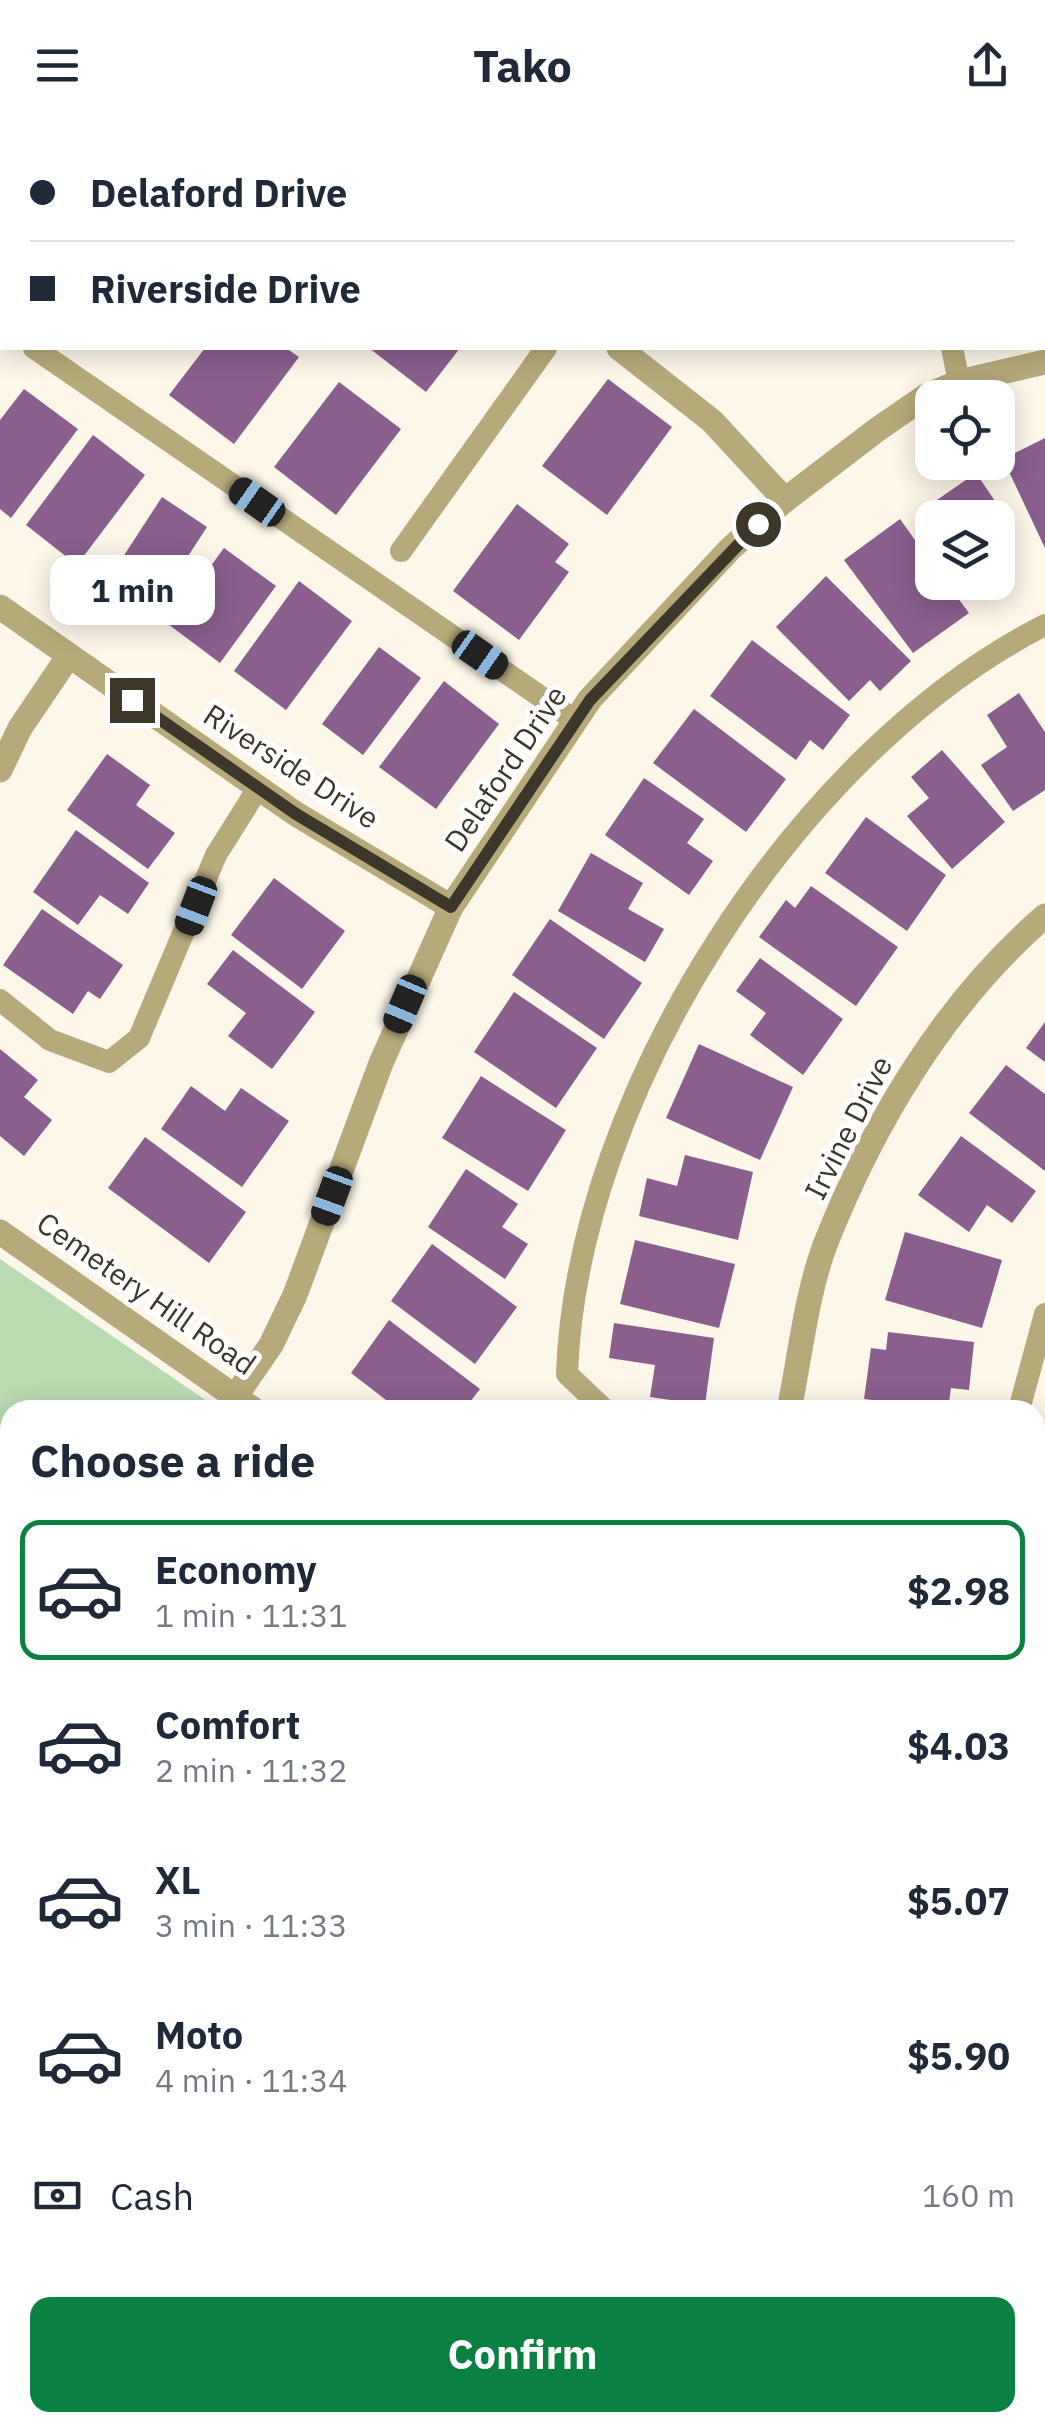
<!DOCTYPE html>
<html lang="en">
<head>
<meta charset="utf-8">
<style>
	:root { --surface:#fff; --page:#f6f6f7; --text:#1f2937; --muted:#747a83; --line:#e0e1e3; --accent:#0b8043 }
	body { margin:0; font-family:"IBM Plex Sans",sans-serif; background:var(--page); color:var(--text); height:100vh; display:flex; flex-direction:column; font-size:38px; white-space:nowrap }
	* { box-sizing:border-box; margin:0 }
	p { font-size:32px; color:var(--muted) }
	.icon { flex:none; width:55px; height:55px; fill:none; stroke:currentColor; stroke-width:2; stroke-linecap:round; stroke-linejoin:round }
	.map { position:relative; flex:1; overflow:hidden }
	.side { position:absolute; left:0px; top:1270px; width:1045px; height:1032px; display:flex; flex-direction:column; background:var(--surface); border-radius:30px 30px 0 0; box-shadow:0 5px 25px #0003 }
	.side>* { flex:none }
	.hud { position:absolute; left:0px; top:0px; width:1045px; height:220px; box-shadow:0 5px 25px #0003; display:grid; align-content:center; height:220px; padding:0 30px; background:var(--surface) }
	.buttons { position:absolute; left:915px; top:250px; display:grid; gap:20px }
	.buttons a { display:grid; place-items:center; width:100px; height:100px; border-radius:20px; background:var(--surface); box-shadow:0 5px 25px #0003; font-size:50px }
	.end { position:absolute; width:45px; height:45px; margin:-22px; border:12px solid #3d372a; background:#fff; box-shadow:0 0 0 5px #fff }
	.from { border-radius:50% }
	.bubble { position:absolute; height:70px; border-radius:20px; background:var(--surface); box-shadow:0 5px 25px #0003; font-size:32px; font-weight:800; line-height:70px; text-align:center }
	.car { position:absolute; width:30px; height:60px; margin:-30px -15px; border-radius:12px; box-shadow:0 0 8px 2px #0007; background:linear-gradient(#222 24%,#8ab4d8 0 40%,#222 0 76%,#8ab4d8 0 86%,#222 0) }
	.hud b { display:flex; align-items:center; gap:35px; height:95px; font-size:38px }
	.hud b+b { border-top:2px solid var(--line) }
	.hud i { width:25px; height:25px; background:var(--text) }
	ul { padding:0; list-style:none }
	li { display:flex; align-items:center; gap:30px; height:140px; margin:0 20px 15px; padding:0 10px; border:5px solid transparent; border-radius:20px }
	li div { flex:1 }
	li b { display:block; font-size:38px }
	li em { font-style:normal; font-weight:800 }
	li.selected { border-color:var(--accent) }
	li>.icon { width:90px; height:90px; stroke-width:1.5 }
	h2 { padding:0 30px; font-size:45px; line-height:120px }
	.pay { display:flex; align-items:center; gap:25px; height:110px; padding:0 30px; font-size:38px }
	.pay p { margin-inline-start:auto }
	.primary-button { display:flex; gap:20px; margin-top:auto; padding:20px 30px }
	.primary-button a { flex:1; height:115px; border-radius:20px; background:var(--accent); color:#fff; font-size:40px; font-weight:800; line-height:115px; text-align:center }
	header { display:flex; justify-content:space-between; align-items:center; height:130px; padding:0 30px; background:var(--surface); font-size:45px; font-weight:800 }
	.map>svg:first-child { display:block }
</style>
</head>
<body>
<header><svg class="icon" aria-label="menu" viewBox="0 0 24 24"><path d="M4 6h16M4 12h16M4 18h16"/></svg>Tako<svg class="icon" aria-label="share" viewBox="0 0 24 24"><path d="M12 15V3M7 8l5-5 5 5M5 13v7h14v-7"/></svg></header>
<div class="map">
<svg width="1045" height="2301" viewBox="0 0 1045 2301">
	<rect width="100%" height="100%" fill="#fdf7ea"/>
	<g fill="#badbb2">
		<path d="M0 1129 220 1280H10V2114L0 2107Z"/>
		<path d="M1035 1894 1045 1898V2301H244L235 2293 1035 2292Z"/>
	</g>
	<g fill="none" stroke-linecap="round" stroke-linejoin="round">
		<g stroke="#75c6df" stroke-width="68">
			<path d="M0 1819 10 1817"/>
			<path d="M666 2292 669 2301"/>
		</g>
	</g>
	<g fill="#8a5f8e">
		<path d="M205 218H286L299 227 234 314 169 265Z"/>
		<path d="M369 218H460L426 262Z"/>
		<path d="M608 249 672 297 607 385 542 336Z"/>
		<path d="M339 252 401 299 336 385 274 337Z"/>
		<path d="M24 259 78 299 11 388 0 379V290Z"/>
		<path d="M93 305 145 345 77 435 26 395Z"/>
		<path d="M1045 308V418L1003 329Z"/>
		<path d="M976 343 1014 399 998 411V388H932V398L921 381Z"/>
		<path d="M162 367 207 397 151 483 106 453Z"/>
		<path d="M517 374 569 414 555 432 569 442 519 510 453 461Z"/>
		<path d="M900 389 932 434V452H946L969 483 913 523 844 430Z"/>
		<path d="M224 418 276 456 220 533 168 494Z"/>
		<path d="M826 446 911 531 880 561 870 550 849 571 776 497Z"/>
		<path d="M299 451 352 491 286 580 234 541Z"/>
		<path d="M752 510 850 585 823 620 810 610 796 630 710 566Z"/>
		<path d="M379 517 421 548 363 625 322 594Z"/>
		<path d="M444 551 499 594 436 679 379 637Z"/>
		<path d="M1019 563 1045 602V660L1013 681 981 635 1007 617 987 585Z"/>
		<path d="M694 579 786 649 746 702 653 633Z"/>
		<path d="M942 620 1005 692 952 739 907 686 929 668 911 647Z"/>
		<path d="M107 624 150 655 136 675 175 703 148 739 67 680Z"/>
		<path d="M644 648 704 689 687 713 713 731 689 765 605 705Z"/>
		<path d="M866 687 946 745 907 801 825 743Z"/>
		<path d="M76 700 149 753 128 784 100 765 78 795 33 762Z"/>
		<path d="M591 723 643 753 628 779 664 799 645 832 558 781Z"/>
		<path d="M274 748 345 801 302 859 231 805Z"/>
		<path d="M811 756 898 817 856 876 759 807 786 770 795 778Z"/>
		<path d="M42 779 123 835 100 869 88 861 73 884 3 835Z"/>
		<path d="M550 789 642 853 604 909 512 845Z"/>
		<path d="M233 820 315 882 272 939 228 906 246 883 207 854Z"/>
		<path d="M760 828 843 889 803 945 750 905 766 883 736 861Z"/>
		<path d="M514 862 597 918 556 978 474 922Z"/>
		<path d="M1045 892V932L1026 918Z"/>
		<path d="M699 914 793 957 760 1030 666 988Z"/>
		<path d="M0 919 38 950 24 967 52 990 24 1026 0 1006Z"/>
		<path d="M1006 935 1045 964V1041L969 983Z"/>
		<path d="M481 946 566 1000 528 1061 442 1008Z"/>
		<path d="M191 956 225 981 241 958 289 991 242 1057 161 999Z"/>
		<path d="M961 1006 1036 1061 1012 1093 987 1075 969 1102 918 1065Z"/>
		<path d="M145 1007 246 1082 209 1133 108 1058Z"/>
		<path d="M685 1025 753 1042 738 1110 639 1086 647 1048 677 1056Z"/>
		<path d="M466 1039 518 1074 502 1097 528 1114 505 1149 428 1097Z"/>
		<path d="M905 1102 1002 1130 982 1198 885 1170Z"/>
		<path d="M635 1110 735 1134 719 1198 620 1174Z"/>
		<path d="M432 1114 517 1177 475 1234 391 1171Z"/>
		<path d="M389 1190 480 1259 464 1280H399L351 1243Z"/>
		<path d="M614 1193 714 1208 705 1275 650 1267 655 1235 609 1228Z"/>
		<path d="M888 1202 974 1212 969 1260 951 1258 948 1279 864 1269 871 1218 886 1220Z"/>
		<path d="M1035 1805 1045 1809V1881L1035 1878Z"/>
		<path d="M0 2169 7 2175 10 2172V2256L0 2247Z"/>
		<path d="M52 2292H146L139 2301H62Z"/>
	</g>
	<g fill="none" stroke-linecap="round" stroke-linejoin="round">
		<g stroke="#b7aa7a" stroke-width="22">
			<path d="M906 0V2"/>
			<path d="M277 2 279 0"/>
			<path d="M0 194 2 196"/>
			<path d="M34 218 576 591"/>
			<path d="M952 218 959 252"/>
			<path d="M401 421 546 218"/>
			<path d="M0 870 50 910 109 932 139 908 216 725 258 658"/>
			<path d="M605 1280 567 1244C576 966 797 620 1045 495"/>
			<path d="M1019 1280 1045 1184"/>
			<path d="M1035 1353 1045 1362"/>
			<path d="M1035 1731 1045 1736"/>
		</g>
		<g stroke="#b7aa7a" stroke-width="25">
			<path d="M314 0 318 2"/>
			<path d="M619 218 712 291 785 370"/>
			<path d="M0 477 296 684 451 777"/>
			<path d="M0 640 20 598 68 527"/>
			<path d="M235 1267 271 1215 295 1165 381 933 451 777 590 569 730 419 785 370 878 299 926 266 959 252 1045 232"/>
			<path d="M789 1280C800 1227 806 1166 825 1115 873 993 945 872 1045 786"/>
		</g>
		<g stroke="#b7aa7a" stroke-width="25">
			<path d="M0 1102 254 1280"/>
			<path d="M1035 1567 1045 1568"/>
		</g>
	</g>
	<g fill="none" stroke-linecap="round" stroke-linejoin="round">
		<path stroke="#3d372a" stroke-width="12" d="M132 570 296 684 451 777 590 570 758 394"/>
	</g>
	<g text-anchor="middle" stroke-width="10" stroke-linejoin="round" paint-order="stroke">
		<g font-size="30" fill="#3d372a" stroke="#fff">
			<text transform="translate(291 637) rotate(33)" y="10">Riverside Drive</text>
			<text transform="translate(506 639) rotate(-56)" y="10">Delaford Drive</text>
			<text transform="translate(849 998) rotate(-63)" y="10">Irvine Drive</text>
			<text transform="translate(146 1164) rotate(35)" y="10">Cemetery Hill Road</text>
		</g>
	</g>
</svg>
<div class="buttons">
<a><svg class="icon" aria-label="locate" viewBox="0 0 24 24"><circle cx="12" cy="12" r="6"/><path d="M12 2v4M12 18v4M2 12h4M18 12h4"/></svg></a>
<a><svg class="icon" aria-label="layers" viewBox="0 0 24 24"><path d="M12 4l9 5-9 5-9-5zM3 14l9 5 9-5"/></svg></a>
</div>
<i class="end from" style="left:758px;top:394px"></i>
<i class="end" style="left:132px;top:570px"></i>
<div class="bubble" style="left:50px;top:425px;width:165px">1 min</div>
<i class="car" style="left:257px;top:372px;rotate:305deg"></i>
<i class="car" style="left:480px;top:525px;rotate:125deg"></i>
<i class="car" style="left:196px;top:776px;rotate:201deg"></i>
<i class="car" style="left:405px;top:874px;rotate:203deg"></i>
<i class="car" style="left:332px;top:1066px;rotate:200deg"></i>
<div class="hud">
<b><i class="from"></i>Delaford Drive</b>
<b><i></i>Riverside Drive</b>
</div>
<section class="side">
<h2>Choose a ride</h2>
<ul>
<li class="selected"><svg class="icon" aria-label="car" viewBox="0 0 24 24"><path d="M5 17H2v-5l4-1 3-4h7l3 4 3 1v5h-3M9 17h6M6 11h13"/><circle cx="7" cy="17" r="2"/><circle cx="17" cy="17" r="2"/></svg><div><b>Economy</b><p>1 min · 11:31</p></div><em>$2.98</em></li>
<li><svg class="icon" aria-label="car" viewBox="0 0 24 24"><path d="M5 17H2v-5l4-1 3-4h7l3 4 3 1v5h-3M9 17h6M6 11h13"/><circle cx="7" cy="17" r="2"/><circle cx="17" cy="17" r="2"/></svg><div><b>Comfort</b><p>2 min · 11:32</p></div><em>$4.03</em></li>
<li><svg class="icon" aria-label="car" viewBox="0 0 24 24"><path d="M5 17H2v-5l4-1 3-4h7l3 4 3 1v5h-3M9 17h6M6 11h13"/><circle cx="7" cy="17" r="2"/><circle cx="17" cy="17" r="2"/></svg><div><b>XL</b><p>3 min · 11:33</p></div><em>$5.07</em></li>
<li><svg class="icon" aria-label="car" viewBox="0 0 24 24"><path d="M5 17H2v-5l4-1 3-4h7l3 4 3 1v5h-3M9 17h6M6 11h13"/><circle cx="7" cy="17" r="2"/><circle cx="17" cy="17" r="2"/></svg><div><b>Moto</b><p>4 min · 11:34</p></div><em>$5.90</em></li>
</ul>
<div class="pay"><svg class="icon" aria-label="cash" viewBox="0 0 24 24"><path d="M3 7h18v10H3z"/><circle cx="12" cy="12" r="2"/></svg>Cash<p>160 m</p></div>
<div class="primary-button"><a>Confirm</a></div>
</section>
</div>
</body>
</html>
